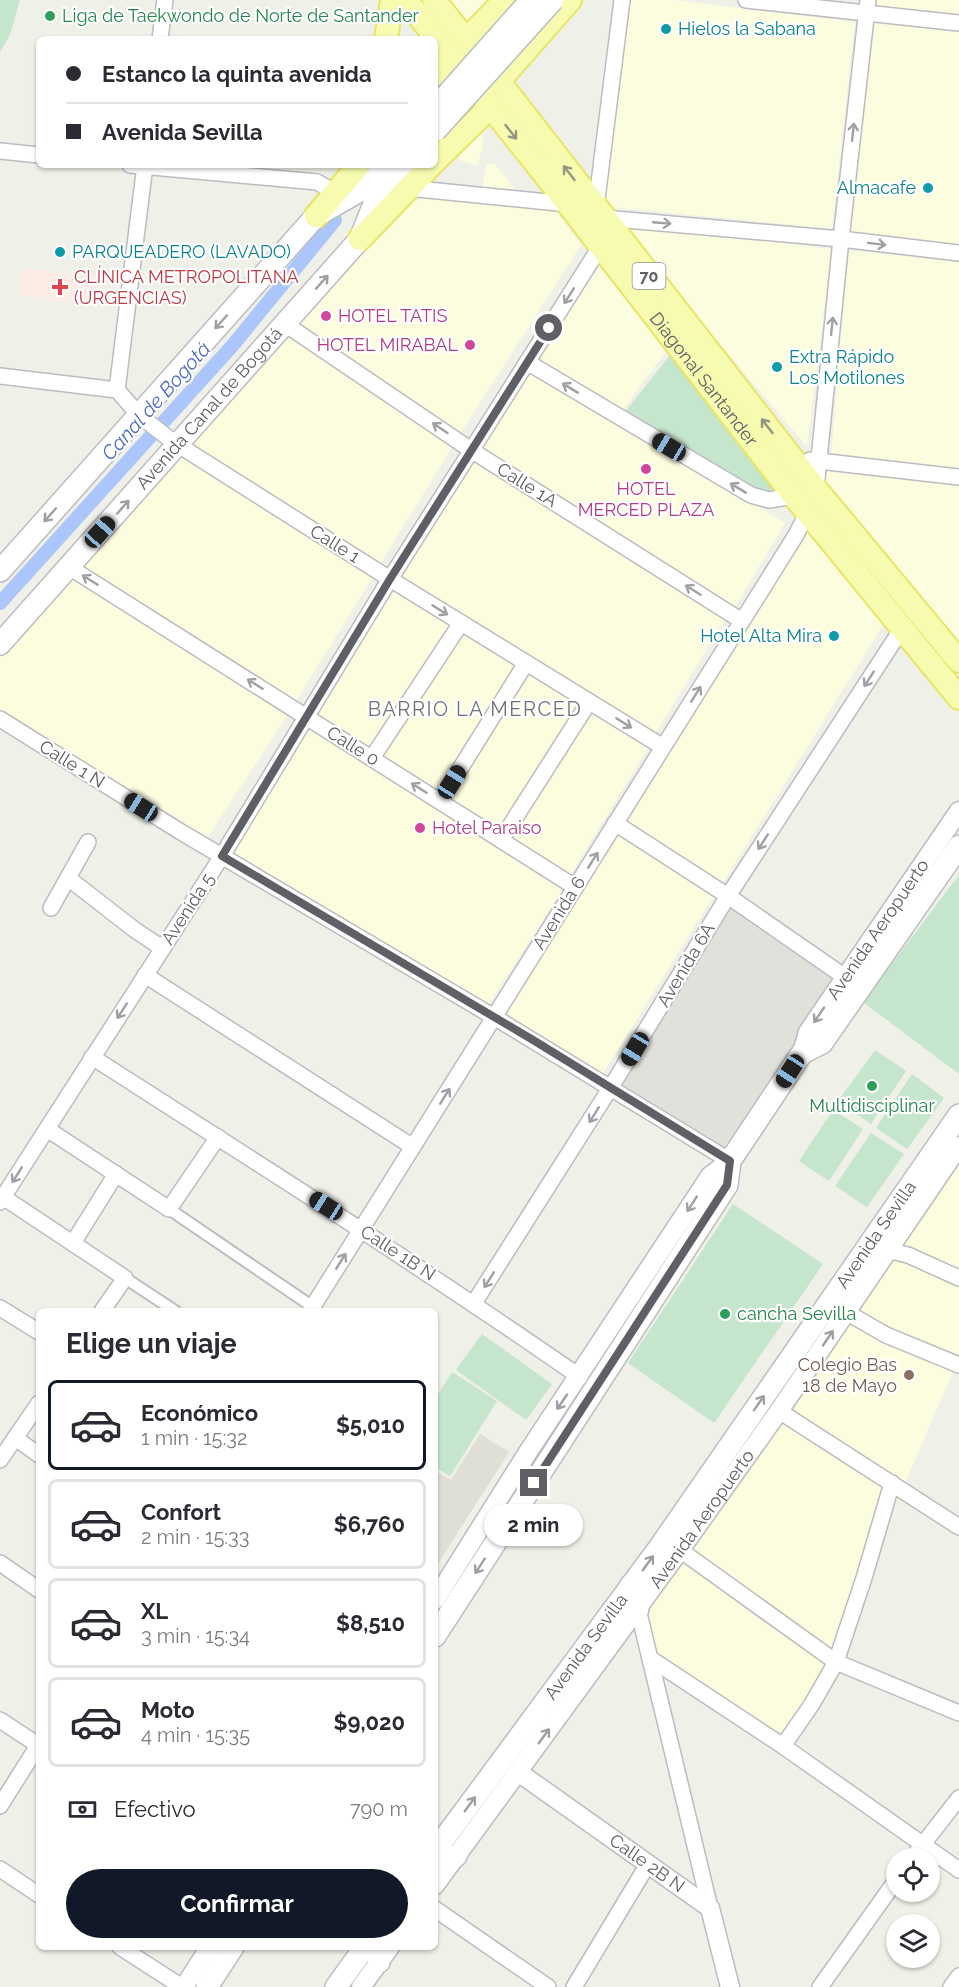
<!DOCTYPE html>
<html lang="es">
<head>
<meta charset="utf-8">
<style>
	:root { --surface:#fff; --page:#f2f2f3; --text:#2b2b33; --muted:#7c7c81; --line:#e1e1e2; --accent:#111827 }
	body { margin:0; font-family:Raleway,sans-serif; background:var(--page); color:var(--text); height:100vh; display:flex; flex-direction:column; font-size:22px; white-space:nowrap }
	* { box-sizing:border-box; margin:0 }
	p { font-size:20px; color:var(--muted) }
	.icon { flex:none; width:33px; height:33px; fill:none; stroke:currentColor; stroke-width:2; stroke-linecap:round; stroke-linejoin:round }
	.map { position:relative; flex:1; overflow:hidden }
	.drawer { position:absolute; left:36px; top:1308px; width:402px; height:642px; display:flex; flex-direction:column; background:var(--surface); border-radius:9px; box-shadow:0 2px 4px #0004 }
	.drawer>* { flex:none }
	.banner { position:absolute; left:36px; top:36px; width:402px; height:132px; border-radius:9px; box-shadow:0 2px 4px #0004; display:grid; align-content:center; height:132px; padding:0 30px; background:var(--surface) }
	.controls { position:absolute; left:886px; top:1848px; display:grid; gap:12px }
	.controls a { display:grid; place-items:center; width:54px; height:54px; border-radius:50%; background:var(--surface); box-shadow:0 2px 4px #0004; font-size:30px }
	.end { position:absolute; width:27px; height:27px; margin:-14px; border:8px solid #5e6066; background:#fff; box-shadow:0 0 0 3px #fff }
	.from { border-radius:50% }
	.bubble { position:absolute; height:42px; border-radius:21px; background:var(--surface); box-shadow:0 2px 4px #0004; font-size:20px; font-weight:700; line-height:42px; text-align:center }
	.car { position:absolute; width:18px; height:36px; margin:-18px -9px; border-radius:8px; box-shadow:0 0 4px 2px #0007; background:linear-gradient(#222 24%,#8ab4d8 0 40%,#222 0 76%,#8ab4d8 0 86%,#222 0) }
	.banner b { display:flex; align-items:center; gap:21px; height:57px; font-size:22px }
	.banner b+b { border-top:2px solid var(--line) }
	.banner i { width:15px; height:15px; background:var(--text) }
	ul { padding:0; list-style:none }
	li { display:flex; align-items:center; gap:18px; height:90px; margin:0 12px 9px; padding:0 18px; border:3px solid var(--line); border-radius:9px }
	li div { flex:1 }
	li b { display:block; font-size:22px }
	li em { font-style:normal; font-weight:700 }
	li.on { border-color:var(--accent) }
	li>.icon { width:54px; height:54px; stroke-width:1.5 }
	h2 { padding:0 30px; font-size:27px; line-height:72px }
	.pay { display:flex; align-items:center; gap:15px; height:66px; padding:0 30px; font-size:22px }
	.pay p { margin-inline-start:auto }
	.primary-button { display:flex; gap:12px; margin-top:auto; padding:12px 30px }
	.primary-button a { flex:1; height:69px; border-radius:36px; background:var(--accent); color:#fff; font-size:24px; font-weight:700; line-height:69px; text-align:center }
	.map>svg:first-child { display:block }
</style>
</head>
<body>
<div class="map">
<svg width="959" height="1987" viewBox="0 0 959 1987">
	<rect width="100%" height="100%" fill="#eff0e7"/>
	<g fill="#fcfcdf">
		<path d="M442 0H495L470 31Z"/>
		<path d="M631 0H674L855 22 832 229 601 206Z"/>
		<path d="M876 0H959V17L875 9Z"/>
		<path d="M874 22 959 29V247L850 234Z"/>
		<path d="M473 128 484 139 478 166 459 160 461 147Z"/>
		<path d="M487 163 495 164 516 191V194L482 187Z"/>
		<path d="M425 197 554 208 581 245 460 434 299 322 388 211Z"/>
		<path d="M616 222 832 249 807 447 643 253Z"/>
		<path d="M848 250 959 262V472L831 458Z"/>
		<path d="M595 261 668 349 621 412 536 362V356Z"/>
		<path d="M289 335 454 444 379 566 190 447Z"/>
		<path d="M526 365 785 523 733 610 477 445Z"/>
		<path d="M473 455 727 616 655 734 395 578Z"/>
		<path d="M183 456 374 575 293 706 82 567Z"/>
		<path d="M826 469 959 484V666L819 486Z"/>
		<path d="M806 527 885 622 721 886 622 821Z"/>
		<path d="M74 575 288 715 205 841 0 714V658Z"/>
		<path d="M390 583 650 745 569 877 311 715Z"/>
		<path d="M305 725 562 890 487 1007 227 848Z"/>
		<path d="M617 830 715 894 600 1078 501 1017Z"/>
		<path d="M959 1163V1358L828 1662 783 1739 651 1648 643 1609Z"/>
	</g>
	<path fill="#e1e1db" d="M726 903 839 981 721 1152 616 1084Z"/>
	<path fill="#dfdfd5" d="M480 1434 509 1452 437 1565 435 1564V1471L451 1480Z"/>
	<path fill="#fbece5" d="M22 268 101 278 98 307 19 296Z"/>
	<g fill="#c5e5cc">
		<path d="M0 0H20L10 35 0 52Z"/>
		<path d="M671 354 785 492 763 496 625 412Z"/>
		<path d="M959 875V1074L863 1002Z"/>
		<path d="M875 1050 906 1071 871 1124 838 1101Z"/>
		<path d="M912 1074 944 1098 907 1149 876 1128Z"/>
		<path d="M833 1110 863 1129 829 1181 799 1161Z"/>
		<path d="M871 1133 904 1154 867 1207 835 1186Z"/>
		<path d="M733 1204 823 1264 714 1423 628 1363Z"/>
		<path d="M482 1334 552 1384 526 1420 456 1370Z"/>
		<path d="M452 1372 497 1401 450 1476 435 1467V1399Z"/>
	</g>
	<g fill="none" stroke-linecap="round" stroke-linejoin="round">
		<path stroke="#acc6fb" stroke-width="14" d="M0 603 233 345 335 220"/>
		<defs>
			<g id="pedestrian">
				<path d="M169 1209 313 1307"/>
				<path d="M125 1278 175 1311"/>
			</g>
			<g id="minor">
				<path d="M746 0 959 23"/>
				<path d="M160 39 165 0"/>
				<path d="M0 151 39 155"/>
				<path d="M130 165 317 182 336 193"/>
				<path d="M408 188 568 204"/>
				<path d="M596 207 622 0"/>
				<path d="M604 218 841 239 959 253"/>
				<path d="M285 324 471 450 742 621"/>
				<path d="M527 362 751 495 769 500 794 496"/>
				<path d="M0 376 117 390 139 415 172 441 390 579 663 747"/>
				<path d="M117 390 145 165"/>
				<path d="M810 460 959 477"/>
				<path d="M816 489 841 239 868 0"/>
				<path d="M69 567 575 887"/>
				<path d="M0 719 181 832 494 1017 730 1161"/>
				<path d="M372 758 461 623"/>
				<path d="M440 801 526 663"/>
				<path d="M615 823 728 896 845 977"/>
				<path d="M501 840 589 702"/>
				<path d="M68 878 135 930 162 948"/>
				<path d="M51 908 88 842"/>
				<path d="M145 975 413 1147"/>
				<path d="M92 1057C256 1162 420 1266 580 1377"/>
				<path d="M47 1129 169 1209 218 1137"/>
				<path d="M3 1197 125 1278 102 1311"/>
				<path d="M0 1202 222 856 390 579 600 247"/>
				<path d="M73 1243 116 1174"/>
				<path d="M887 1250 908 1255 959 1278"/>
				<path d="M474 1303 611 1087 728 896 901 630"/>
				<path d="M0 1308 39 1332"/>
				<path d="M310 1311 796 535 807 513"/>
				<path d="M846 1312 886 1335 959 1365"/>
				<path d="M779 1411 959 1527"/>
				<path d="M15 1438 39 1455"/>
				<path d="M0 1460 39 1403"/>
				<path d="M680 1550 836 1662 959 1713"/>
				<path d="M0 1563 39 1590"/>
				<path d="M638 1609 710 1908"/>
				<path d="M651 1659 783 1746 959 1870"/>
				<path d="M0 1720 38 1745"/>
				<path d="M783 1746 812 1704 836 1662 864 1578 892 1483"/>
				<path d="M0 1806 39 1744"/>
				<path d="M912 1858 959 1798"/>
				<path d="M0 1869 39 1895"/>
				<path d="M435 1909 548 1987"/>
				<path d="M120 1947 182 1987"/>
				<path d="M574 1987 648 1864"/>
				<path d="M820 1987 897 1879"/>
				<path d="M951 1987 959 1976"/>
			</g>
			<g id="tertiary">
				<path id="s1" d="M802 1053 808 1032 959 811"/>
				<path d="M435 1600 528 1452 710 1176 730 1161"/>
				<path id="s2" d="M518 1772 710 1908 730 1987"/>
				<path id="s3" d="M435 1885 680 1550 779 1411 959 1146"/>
				<path d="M184 1987 210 1947"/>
				<path d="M361 1987 390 1947"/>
			</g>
			<g id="secondary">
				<path d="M0 571 316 216 363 189 385 165"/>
				<path id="s4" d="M0 644 360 239 376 199 406 165"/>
				<path d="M901 1207 930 1185 936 1152"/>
				<path d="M613 1610 638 1609 631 1585"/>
				<path d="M435 1636 727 1185 730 1161 802 1053 822 1043 959 846"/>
				<path id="s5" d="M435 1851 659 1548 959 1115"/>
				<path d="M435 1860 456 1856"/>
				<path d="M377 1947 379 1962"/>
				<path d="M207 1987 233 1947"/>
				<path d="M336 1987 365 1947"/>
			</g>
			<g id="primary">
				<path id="s6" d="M406 0 568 204 794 496 959 698"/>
				<path d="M434 0 476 52 816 489 959 661"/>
				<path d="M386 39 392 0"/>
				<path d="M466 40 505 0"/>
				<path d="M435 75 452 55"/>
				<path d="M498 82 570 0"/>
				<path d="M435 161 491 106"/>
				<path d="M316 216 359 165"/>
				<path d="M360 239 431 165"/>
			</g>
		</defs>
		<use href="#pedestrian" stroke="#bbbcc1" stroke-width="14"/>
		<use href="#minor" stroke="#bbbcc1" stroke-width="18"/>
		<use href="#tertiary" stroke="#bbbcc1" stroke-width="21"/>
		<use href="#secondary" stroke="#bcbdc3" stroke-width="24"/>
		<use href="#primary" stroke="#eae465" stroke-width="26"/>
		<use href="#pedestrian" stroke="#fff" stroke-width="10"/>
		<use href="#minor" stroke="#fff" stroke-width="15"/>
		<use href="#tertiary" stroke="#fff" stroke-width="18"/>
		<use href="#secondary" stroke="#fff" stroke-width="21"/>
		<use href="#primary" stroke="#f6fbb0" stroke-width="22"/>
		<defs>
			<g id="secondary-bridge">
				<path d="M435 108 531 0"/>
				<path d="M435 131 553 0"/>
			</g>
		</defs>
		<use href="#secondary-bridge" stroke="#bcbdc3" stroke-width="24" stroke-linecap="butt"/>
		<use href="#secondary-bridge" stroke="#fff" stroke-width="21"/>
	</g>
	<defs><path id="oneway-shaft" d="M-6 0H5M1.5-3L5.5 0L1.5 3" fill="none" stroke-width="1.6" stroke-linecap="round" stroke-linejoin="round" transform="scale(1.5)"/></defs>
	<g stroke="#939680">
		<use href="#oneway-shaft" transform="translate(511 132) rotate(52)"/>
		<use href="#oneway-shaft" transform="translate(569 173) rotate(-128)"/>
		<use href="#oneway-shaft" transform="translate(767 426) rotate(-128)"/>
	</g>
	<g stroke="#9ea0a3">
		<use href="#oneway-shaft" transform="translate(853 132) rotate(-84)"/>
		<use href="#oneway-shaft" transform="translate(662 223) rotate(5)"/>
		<use href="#oneway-shaft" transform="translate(877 244) rotate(7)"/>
		<use href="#oneway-shaft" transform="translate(322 282) rotate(-48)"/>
		<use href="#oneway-shaft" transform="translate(569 296) rotate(122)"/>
		<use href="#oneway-shaft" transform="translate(221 322) rotate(132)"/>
		<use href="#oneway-shaft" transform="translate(832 326) rotate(-84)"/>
		<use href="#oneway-shaft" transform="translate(570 388) rotate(-149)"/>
		<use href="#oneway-shaft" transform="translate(440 428) rotate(-146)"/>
		<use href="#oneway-shaft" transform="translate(738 488) rotate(-149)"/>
		<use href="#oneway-shaft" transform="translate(123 507) rotate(-48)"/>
		<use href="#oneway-shaft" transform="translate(50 515) rotate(132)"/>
		<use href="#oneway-shaft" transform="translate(90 580) rotate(-148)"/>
		<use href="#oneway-shaft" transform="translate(693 590) rotate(-148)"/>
		<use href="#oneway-shaft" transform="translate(440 610) rotate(32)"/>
		<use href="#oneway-shaft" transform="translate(869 679) rotate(123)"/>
		<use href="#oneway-shaft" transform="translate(255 684) rotate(-148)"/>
		<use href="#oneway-shaft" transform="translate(696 694) rotate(-58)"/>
		<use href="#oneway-shaft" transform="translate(624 723) rotate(32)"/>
		<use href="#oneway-shaft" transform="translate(419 788) rotate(-148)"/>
		<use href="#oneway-shaft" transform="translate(763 842) rotate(123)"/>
		<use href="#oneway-shaft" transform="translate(593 860) rotate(-58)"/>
		<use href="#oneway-shaft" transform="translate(122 1011) rotate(123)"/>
		<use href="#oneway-shaft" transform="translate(819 1015) rotate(124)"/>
		<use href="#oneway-shaft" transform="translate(445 1096) rotate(-58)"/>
		<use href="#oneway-shaft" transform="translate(594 1115) rotate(122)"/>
		<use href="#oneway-shaft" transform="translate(17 1175) rotate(122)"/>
		<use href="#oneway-shaft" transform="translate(692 1204) rotate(123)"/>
		<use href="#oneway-shaft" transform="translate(341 1261) rotate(-58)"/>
		<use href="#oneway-shaft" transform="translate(489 1280) rotate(122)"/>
		<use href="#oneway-shaft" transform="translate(828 1338) rotate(-56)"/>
		<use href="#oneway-shaft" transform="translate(562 1402) rotate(124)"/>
		<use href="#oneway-shaft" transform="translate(759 1403) rotate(-55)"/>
		<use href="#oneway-shaft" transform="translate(648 1563) rotate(-54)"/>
		<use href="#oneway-shaft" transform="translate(480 1566) rotate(123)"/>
		<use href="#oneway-shaft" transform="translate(544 1736) rotate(-54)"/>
		<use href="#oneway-shaft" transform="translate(470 1804) rotate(-54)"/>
	</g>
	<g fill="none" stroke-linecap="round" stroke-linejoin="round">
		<path stroke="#5e6066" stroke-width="8" d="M534 1483 727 1185 730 1161 533 1040 222 856 390 579 549 328"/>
	</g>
	<g fill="#2e9e5b" stroke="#fff" stroke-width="2">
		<circle cx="50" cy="16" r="6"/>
		<circle cx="872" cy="1086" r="6"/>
		<circle cx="725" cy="1314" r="6"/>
	</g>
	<g fill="#0f9aa8" stroke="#fff" stroke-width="2">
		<circle cx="666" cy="29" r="6"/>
		<circle cx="928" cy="188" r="6"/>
		<circle cx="60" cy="252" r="6"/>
		<circle cx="777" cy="367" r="6"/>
		<circle cx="834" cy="636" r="6"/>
	</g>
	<path fill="#e0444e" stroke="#fff" stroke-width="2" d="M57 278h6v6h6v6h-6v6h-6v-6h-6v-6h6z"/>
	<g fill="#d1479c" stroke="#fff" stroke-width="2">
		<circle cx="326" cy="316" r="6"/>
		<circle cx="470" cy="345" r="6"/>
		<circle cx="646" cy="469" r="6"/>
		<circle cx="420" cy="828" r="6"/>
	</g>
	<circle fill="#8d6e63" stroke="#fff" stroke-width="2" cx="909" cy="1375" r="6"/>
	<g text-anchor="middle" stroke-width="4.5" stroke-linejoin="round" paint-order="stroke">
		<rect fill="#fff" stroke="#8e9094" stroke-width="1.5" x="632.5" y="263" width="33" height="26" rx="4.5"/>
		<g font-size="16" font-weight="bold" fill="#5e6066">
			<text x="649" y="282">70</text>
		</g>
		<g font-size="18" fill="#27864d" stroke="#fff" text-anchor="start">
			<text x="62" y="22">Liga de Taekwondo de Norte de Santander</text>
			<text x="872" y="1112" text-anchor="middle">Multidisciplinar</text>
			<text x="737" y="1320">cancha Sevilla</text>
		</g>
		<g font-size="18" fill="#0d838f" stroke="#fff" text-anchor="start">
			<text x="678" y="35">Hielos la Sabana</text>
			<text x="916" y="194" text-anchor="end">Almacafe</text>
			<text x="72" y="258">PARQUEADERO (LAVADO)</text>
			<text x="789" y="363">Extra Rápido<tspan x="789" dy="21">Los Motilones</tspan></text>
			<text x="822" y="642" text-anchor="end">Hotel Alta Mira</text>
		</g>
		<g font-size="18" fill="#be3a42" stroke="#fff" text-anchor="start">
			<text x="74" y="283">CLÍNICA METROPOLITANA<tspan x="74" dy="21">(URGENCIAS)</tspan></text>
		</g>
		<g font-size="18" fill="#b23c85" stroke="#fff" text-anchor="start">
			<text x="338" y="322">HOTEL TATIS</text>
			<text x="458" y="351" text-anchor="end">HOTEL MIRABAL</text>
			<text x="646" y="495" text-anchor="middle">HOTEL<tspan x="646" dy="21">MERCED PLAZA</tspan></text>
			<text x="432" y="834">Hotel Paraiso</text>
		</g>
		<g font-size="18" fill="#5e6066" stroke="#fff">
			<text dy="6" stroke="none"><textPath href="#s6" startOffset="482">Diagonal Santander</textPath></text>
			<text dy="6" stroke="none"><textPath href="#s4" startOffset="315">Avenida Canal de Bogotá</textPath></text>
			<text transform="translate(527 485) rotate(32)" y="6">Calle 1A</text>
			<text transform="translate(335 544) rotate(32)" y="6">Calle 1</text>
			<text transform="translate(353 746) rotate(32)" y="6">Calle 0</text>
			<text transform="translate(72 764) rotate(32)" y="6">Calle 1 N</text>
			<text transform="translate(188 909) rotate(-57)" y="6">Avenida 5</text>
			<text transform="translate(559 913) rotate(-58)" y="6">Avenida 6</text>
			<text dy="6" stroke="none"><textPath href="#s1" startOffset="146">Avenida Aeropuerto</textPath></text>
			<text transform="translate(686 965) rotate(-59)" y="6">Avenida 6A</text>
			<text dy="6" stroke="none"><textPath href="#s5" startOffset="758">Avenida Sevilla</textPath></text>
			<text transform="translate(398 1253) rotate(33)" y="6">Calle 1B N</text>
			<text dy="6" stroke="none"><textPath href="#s3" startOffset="453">Avenida Aeropuerto</textPath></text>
			<text dy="6" stroke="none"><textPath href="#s5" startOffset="254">Avenida Sevilla</textPath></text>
			<text dy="6" stroke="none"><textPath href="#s2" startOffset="158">Calle 2B N</textPath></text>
		</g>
		<g font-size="18" fill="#785e54" stroke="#fff" text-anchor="end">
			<text x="897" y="1371">Colegio Bas<tspan x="897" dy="21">18 de Mayo</tspan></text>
		</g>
		<g font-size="20" font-style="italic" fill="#4e6bbe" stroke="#fff">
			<text transform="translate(156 401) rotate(-48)" y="7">Canal de Bogotá</text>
		</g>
		<g font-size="20" letter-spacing="1.5" fill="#6f7278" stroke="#fff">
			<text x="475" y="716">BARRIO LA MERCED</text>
		</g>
	</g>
</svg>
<div class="controls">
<a><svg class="icon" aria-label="locate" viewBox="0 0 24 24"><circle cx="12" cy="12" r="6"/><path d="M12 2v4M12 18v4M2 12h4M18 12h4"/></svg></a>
<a><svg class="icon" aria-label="layers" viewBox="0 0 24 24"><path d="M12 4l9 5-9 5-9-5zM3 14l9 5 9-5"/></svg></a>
</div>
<i class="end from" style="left:549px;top:328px"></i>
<i class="end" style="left:534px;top:1483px"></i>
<div class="bubble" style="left:484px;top:1504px;width:99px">2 min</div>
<i class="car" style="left:669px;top:447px;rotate:301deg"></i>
<i class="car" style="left:100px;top:532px;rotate:42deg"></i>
<i class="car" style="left:452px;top:782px;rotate:32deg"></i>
<i class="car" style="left:141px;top:807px;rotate:302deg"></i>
<i class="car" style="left:635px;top:1049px;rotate:211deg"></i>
<i class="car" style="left:790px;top:1071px;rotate:213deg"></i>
<i class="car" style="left:326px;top:1206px;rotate:302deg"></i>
<div class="banner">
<b><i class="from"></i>Estanco la quinta avenida</b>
<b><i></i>Avenida Sevilla</b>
</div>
<section class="drawer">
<h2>Elige un viaje</h2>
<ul>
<li class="on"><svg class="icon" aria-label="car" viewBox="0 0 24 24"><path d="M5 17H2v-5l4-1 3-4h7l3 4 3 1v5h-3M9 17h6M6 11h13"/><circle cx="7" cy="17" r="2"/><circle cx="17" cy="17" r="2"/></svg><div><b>Económico</b><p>1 min · 15:32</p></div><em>$5,010</em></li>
<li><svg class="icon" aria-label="car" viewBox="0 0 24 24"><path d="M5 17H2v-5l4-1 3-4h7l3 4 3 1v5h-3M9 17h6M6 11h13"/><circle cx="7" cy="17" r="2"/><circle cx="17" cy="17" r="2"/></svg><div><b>Confort</b><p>2 min · 15:33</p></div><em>$6,760</em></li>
<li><svg class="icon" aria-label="car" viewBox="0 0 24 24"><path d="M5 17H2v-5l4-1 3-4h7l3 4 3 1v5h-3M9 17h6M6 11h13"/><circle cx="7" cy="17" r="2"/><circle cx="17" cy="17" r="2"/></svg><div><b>XL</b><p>3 min · 15:34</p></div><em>$8,510</em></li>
<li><svg class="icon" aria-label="car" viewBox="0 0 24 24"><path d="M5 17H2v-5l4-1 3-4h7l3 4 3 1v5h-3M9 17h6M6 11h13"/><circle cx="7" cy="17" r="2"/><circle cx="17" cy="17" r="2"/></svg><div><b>Moto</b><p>4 min · 15:35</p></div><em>$9,020</em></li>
</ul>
<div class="pay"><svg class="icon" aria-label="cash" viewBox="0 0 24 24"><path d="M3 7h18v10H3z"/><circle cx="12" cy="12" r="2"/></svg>Efectivo<p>790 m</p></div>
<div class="primary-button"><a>Confirmar</a></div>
</section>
</div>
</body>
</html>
